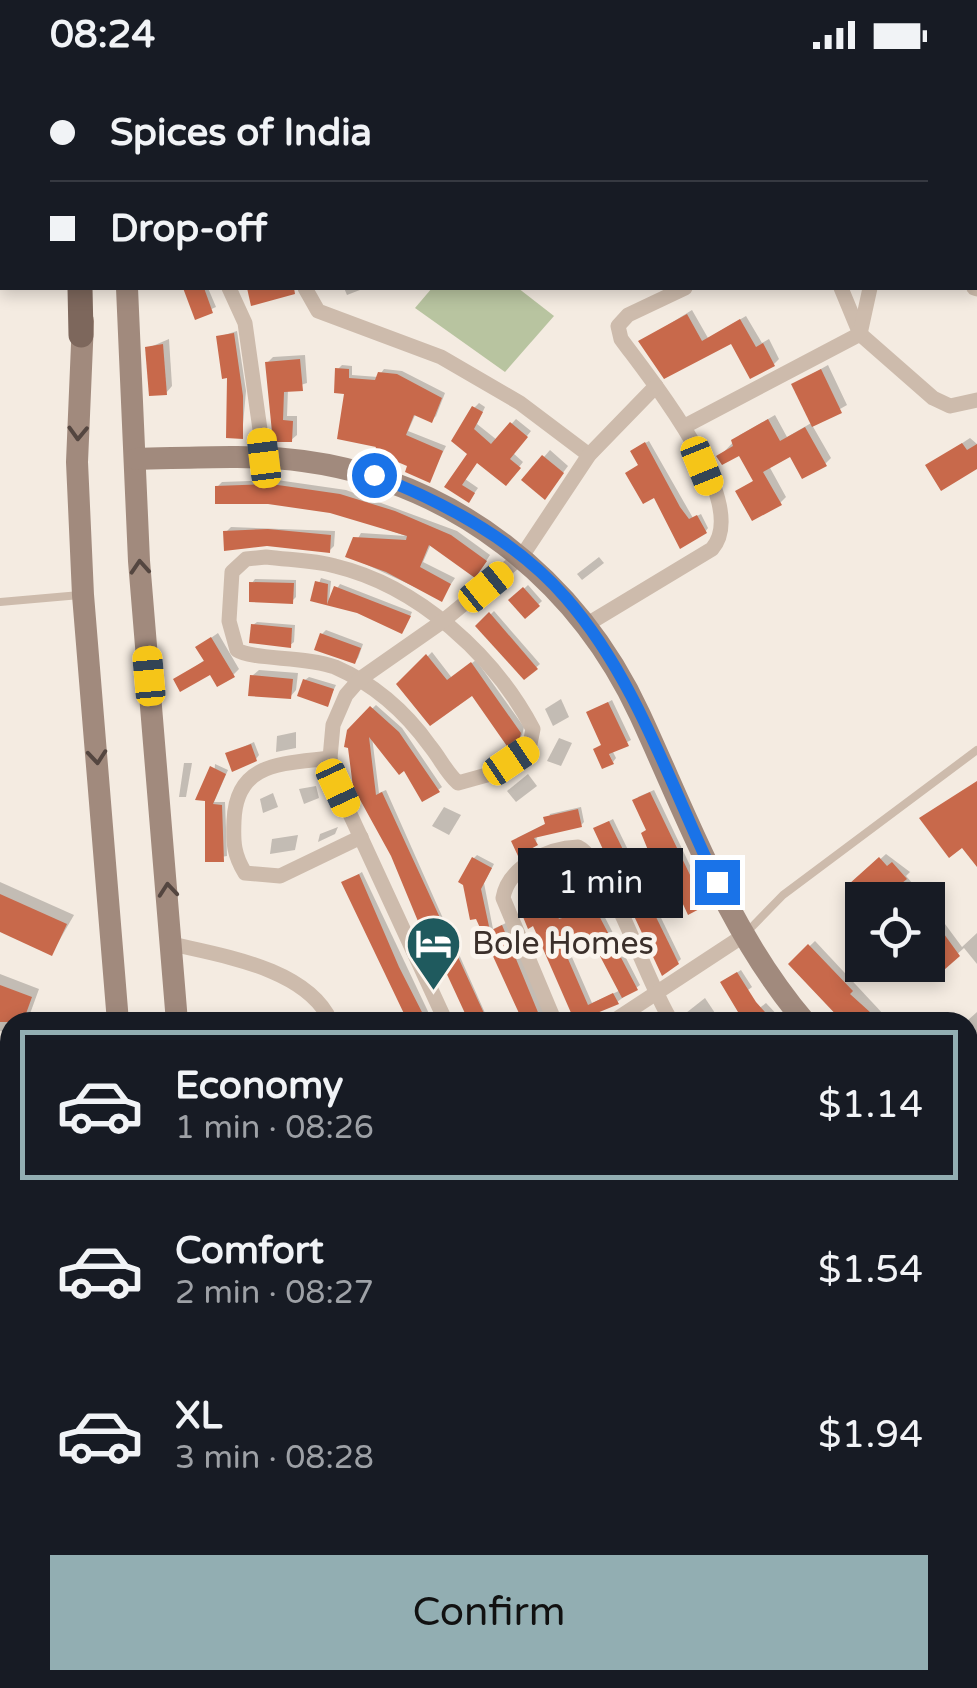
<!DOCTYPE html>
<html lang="en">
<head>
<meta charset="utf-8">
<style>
	:root { --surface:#171b24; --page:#242831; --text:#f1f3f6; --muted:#9ea1a6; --line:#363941; --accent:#92aeb2 }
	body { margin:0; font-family:"Varela Round",sans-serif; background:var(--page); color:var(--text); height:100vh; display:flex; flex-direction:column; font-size:38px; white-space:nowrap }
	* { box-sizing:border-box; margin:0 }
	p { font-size:32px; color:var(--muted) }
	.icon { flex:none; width:55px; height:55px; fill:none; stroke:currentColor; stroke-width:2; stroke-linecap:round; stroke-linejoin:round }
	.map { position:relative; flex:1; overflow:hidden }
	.details { position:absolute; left:0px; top:942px; width:978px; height:678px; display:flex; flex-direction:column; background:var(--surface); border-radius:30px 30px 0 0; box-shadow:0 5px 15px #0003 }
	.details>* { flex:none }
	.banner { position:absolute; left:0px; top:0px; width:978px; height:220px; box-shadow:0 5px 15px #0003; display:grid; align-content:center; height:220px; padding:0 50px; background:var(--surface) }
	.controls { position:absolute; left:845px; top:812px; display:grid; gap:20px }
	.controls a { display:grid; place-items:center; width:100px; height:100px; border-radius:0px; background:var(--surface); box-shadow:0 5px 15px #0003; font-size:50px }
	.end { position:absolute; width:45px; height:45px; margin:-22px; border:12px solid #1a73e8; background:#fff; box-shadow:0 0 0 5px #fff }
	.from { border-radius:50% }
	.bubble { position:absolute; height:70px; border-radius:0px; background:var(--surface); box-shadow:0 5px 15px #0003; font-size:32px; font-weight:600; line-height:70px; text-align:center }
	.car { position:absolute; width:30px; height:60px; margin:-30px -15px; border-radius:12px; box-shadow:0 0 8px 2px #0007; background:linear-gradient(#f5c518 24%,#345 0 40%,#f5c518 0 76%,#345 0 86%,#f5c518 0) }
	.banner b { display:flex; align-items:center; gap:35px; height:95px; font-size:38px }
	.banner b+b { border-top:2px solid var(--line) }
	.banner i { width:25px; height:25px; background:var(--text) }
	ul { padding:18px 0 0; list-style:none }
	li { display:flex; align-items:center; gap:30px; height:150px; margin:0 20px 15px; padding:0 30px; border:5px solid transparent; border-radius:0px }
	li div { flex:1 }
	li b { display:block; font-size:38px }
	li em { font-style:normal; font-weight:600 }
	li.current { border-color:var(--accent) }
	li>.icon { width:90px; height:90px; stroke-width:1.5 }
	.action { display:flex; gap:20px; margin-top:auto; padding:20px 50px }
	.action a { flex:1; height:115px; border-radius:0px; background:var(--accent); color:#111; font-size:40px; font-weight:600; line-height:115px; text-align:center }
	.status { display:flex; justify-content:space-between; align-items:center; height:70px; padding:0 50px; background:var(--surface); direction:ltr }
	.status svg { height:28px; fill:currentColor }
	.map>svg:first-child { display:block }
</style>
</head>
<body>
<div class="status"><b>08:24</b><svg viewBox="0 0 49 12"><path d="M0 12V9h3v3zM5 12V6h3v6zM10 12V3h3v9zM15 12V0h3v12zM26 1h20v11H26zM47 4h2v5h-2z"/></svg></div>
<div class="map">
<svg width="977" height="1618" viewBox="0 0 977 1618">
	<rect width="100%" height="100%" fill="#f4ebe1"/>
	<g fill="#b8c4a0">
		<path d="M432 218H518L554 246 505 302 415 238Z"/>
		<path d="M977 1221V1553L968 1537V1242Z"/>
	</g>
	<g fill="#0003" fill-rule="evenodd">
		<path d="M330 0H470L328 2Z"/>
		<path d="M591 0H623L624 2H586Z"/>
		<path d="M186 218H208L216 237 196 246Z"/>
		<path d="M344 218H365L347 225Z"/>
		<path d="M692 240 708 268 746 246 762 273 769 269 779 289 774 294 732 270 665 305 642 271Z"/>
		<path d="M237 261 246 321 242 366 218 267Z"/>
		<path d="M169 269 172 316 166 323 148 278Z"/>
		<path d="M305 285 307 313 288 319 287 346H297V365L291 370 275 369 268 292 273 287Z"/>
		<path d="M342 295 352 296V305L378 307 384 299 402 301 445 323 436 346 432 350 416 343 408 361 446 376 429 410 379 375 347 321 338 299Z"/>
		<path d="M828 295 847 335 812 355 831 388 825 394 791 384 769 396 786 427 780 433 738 422 755 410 740 383 720 386 740 365 775 345 787 367 813 352 794 314Z"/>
		<path d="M479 333 485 337 477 354 497 370 516 349 531 361 513 383 523 392 506 413 478 390 465 409 478 418 473 425 448 416 470 384 474 338Z"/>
		<path d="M970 368 977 374V395H929Z"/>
		<path d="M649 371 693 448 701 444 708 458 705 462 655 424 636 378Z"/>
		<path d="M550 380 568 396 550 420 525 409Z"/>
		<path d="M277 410 346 420 457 461 490 485 480 500 431 474 423 492 455 508 441 529 348 486 361 463 406 466 331 440 217 417 222 412Z"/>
		<path d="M231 457 335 461 334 476 329 481 226 462Z"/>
		<path d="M599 487 604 493 582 510 577 504Z"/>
		<path d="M321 508 331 511 329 531 340 514 412 542 405 558 402 561 358 541 313 529Z"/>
		<path d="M255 509 296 510V527L292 531 252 513Z"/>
		<path d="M528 515 542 531 526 546 512 530Z"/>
		<path d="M494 541 540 594 525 607 479 556Z"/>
		<path d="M257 552 295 555 294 572 290 575 253 555Z"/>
		<path d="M326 560 363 574 358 588 355 591 322 564Z"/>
		<path d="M218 563 239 599 233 605 211 601 176 610 206 589 198 577Z"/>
		<path d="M432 582 452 608 476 590 524 657 522 665 517 670 472 622 400 614Z"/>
		<path d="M259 600 298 603 296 620 290 627 252 606Z"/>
		<path d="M309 607 336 615 327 634 305 610Z"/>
		<path d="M561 629 569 647 553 656 545 639Z"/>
		<path d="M612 630 631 670 612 680 616 688 613 692 589 643Z"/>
		<path d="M376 635 402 658 442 717 438 720 405 697 372 667 379 723 386 720 489 952H471L349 661Z"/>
		<path d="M296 662V678L276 682 277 666Z"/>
		<path d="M559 668 572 673 561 696 547 691Z"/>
		<path d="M254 672 259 685 256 689 228 684Z"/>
		<path d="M184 693H192L186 727H179Z"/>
		<path d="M215 694 228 700 214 732H225L227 786 208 789Z"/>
		<path d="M528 704 537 716 516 732 507 721Z"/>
		<path d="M316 716 319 728 304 734 299 719Z"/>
		<path d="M654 720 707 831 704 834 648 759 638 727Z"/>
		<path d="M273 723 278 737 263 743 260 729Z"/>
		<path d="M444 737 461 745 449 765 432 756Z"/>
		<path d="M581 737 584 752 581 755 537 765 536 773 517 768 547 753 550 744Z"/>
		<path d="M613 749 681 889 678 892 596 758Z"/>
		<path d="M338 757 335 764 318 772 320 764Z"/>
		<path d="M298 765 295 780 270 784 272 769Z"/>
		<path d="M886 784 910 802 906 806 927 830H862V840L850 826 857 819 853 814Z"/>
		<path d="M477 785 494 794 484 813 493 859 506 853 548 952H526L478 846 474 788Z"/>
		<path d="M581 791 588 803 566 816 559 804Z"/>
		<path d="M362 802 433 952H410L344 813Z"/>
		<path d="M0 812 74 845 52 883 0 859Z"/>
		<path d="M553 826 562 846 599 836 640 915 617 932 576 950 534 853 524 842ZM592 866 621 920 592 933 568 878Z"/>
		<path d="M928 831 962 877 977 863V894L964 878 936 903 928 893Z"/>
		<path d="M815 871 885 946 879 952H846L791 894Z"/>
		<path d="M741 900 752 917 748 920 727 909Z"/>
		<path d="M0 904 39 919 27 952H10V964L0 961Z"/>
		<path d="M705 928 715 943 702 952H692L686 943Z"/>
		<path d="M766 933 784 952H742Z"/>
		<path d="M977 942V964L967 951Z"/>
		<path d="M0 1571 10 1575 0 1602Z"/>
	</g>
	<g fill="#c8694b">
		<path d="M183 218H204L213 243 195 250Z"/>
		<path d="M247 218H294L295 224 251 236Z"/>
		<path d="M687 244 702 271 740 249 756 277 763 273 775 296 750 309 731 274 664 309 638 271Z"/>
		<path d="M234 263 243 326V369L226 368 227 308 222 309 216 266Z"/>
		<path d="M163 274 167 325 149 326 145 277Z"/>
		<path d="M300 289 303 321 284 322 283 350 293 351 292 372H273L265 292Z"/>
		<path d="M335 298 349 299V308L375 310 378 302 397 304 442 328 432 353 414 345 406 365 443 381 430 413 405 402 407 396 374 382 376 377 337 369 344 324 334 323Z"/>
		<path d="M821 299 842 343 812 357 791 314Z"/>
		<path d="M472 336 483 342 474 359 491 374 510 352 528 367 510 389 521 398 506 416 477 393 462 415 475 423 469 433 444 417 467 384 451 371Z"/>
		<path d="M768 349 780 371 805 357 827 396 802 409 790 387 763 402 782 435 752 451 735 421 753 411 739 386 722 395 716 386 733 376 731 370Z"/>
		<path d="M645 372 680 437 689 449 697 445 707 463 680 479 654 428 643 434 625 403 638 395 630 381Z"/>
		<path d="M962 373 967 380 977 374V399L941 421 925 395Z"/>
		<path d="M542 385 564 403 545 430 521 410Z"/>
		<path d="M271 414 340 424 395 441 451 465 487 491 475 508 429 475 420 497 451 514 442 532 386 502 345 487 353 467 406 470 407 466 330 443 268 434H215V416Z"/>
		<path d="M268 459 331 465 330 483 267 476 224 481 223 461Z"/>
		<path d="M315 511 328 514 327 534 334 516 411 546 402 564 357 543 310 531Z"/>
		<path d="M249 512 294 513 293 534 249 532Z"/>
		<path d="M523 517 540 536 525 549 508 530Z"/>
		<path d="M489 542 538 599 524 610 475 556Z"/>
		<path d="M251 554 292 558 291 578 249 573Z"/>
		<path d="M320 563 361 578 355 594 314 580Z"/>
		<path d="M211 567 235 607 217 617 210 605 180 622 173 609 204 591 195 577Z"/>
		<path d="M426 584 447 610 471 592 521 663 519 672 509 679 472 626 430 656 396 614Z"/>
		<path d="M250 605 293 609 291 629 248 626Z"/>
		<path d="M303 609 334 619 328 637 297 626Z"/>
		<path d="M608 632 629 676 609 684 614 694 602 699 593 679 601 675 586 642Z"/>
		<path d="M370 636 399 662 440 722 422 732 404 701 399 705 369 667 376 725 382 722 488 952H469L426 859 422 861 391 786 353 717 348 678 344 677 347 660Z"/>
		<path d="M251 674 257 691 232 702 225 683Z"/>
		<path d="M210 696 226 704 213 734 222 735 224 792H205V731L195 730Z"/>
		<path d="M977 711V797L962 778 949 788 919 748Z"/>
		<path d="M650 722 705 836 688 845 659 782 650 785 641 763 646 760 632 730Z"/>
		<path d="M578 739 582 757 534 768 538 775 518 786 511 771 545 754 543 747Z"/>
		<path d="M609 751 679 894 662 906 593 758Z"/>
		<path d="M472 787 492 798 481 819 490 861 502 855 542 952H523L476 849 470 850 463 815 458 812Z"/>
		<path d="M879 787 887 796 892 792 907 809 902 813 917 830H862V844L847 826 854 820 849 814Z"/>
		<path d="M359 804 399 897 427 952H408L341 812Z"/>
		<path d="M0 824 67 854 52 886 0 862Z"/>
		<path d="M549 828 559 849 595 838 638 920 622 928 591 869 565 882 588 935 613 923 619 934 575 952 533 856 528 859 521 842Z"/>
		<path d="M928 842 960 886 936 907 928 897Z"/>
		<path d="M808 874 853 921 850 924 881 952H843L788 894Z"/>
		<path d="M737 902 756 932 774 952H724L738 942 720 912Z"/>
		<path d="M0 915 32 927 23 952H0Z"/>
	</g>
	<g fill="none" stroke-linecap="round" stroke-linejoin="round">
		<g stroke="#cdbbac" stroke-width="8">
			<path d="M0 532 80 525"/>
			<path d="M746 863 783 825 977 680"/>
			<path d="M0 981 10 984"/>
			<path d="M0 996 10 1000"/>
			<path d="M0 1126 10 1130"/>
			<path d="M0 1221 10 1225"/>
			<path d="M0 1256 10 1260"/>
			<path d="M0 1459 10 1464"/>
			<path d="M0 1509 10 1513"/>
			<path d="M0 1543 10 1536"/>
			<path d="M114 1618 118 1610"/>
		</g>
		<g stroke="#cdbbac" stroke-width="15">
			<path d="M693 0 695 2"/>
			<path d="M721 0 724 2"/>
			<path d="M519 2 525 0"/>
			<path d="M880 2 881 0"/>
			<path d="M975 32 977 29"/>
			<path d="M229 218 245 253 264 388"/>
			<path d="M305 218 318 241 441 287 520 333 589 385"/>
			<path d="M841 218 860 264 933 328 950 336 977 330"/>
			<path d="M974 218 977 219"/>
			<path d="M687 355 860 264 870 218"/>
			<path d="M266 487C289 490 313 490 335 496 418 516 494 585 533 659L529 679 494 703 458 713C446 702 440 688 430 676 405 641 374 614 335 597 306 586 252 590 237 580L229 551 232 502 246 489Z"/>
			<path d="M586 555 712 479C752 433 650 309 621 269L618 256 628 245 685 218"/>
			<path d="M330 688C281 694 236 692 234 751 233 773 234 785 245 803L280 806 361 767"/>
			<path d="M172 874C224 886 308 899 331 952"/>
			<path d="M446 952 338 718 330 688 333 655 346 625 360 609 443 551 522 486 589 385 656 316"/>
			<path d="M555 952 503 828C508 797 548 778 578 777 609 792 647 915 672 952"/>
			<path d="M612 952 743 866"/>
			<path d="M625 1616 646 1610"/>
		</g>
		<g stroke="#a18a7d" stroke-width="22">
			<path d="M237 2 247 0"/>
			<path d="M127 218 139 491 177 952"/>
			<path d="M83 251 77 392 83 525 118 952"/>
			<path d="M136 389C191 388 248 384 303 391 453 411 577 509 640 645 689 751 729 863 805 952"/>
			<path d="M968 1099 977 1104"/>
			<path d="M496 1610 505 1618"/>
			<path d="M579 1610 588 1618"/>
		</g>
		<g stroke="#7d675c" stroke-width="25">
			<path d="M120 0V2"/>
			<path d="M0 56 2 57"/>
			<path d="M80 218 81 265"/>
		</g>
		<path stroke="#5c4a42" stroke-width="30" d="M0 16 2 15"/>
		<path stroke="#5c4a42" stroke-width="30" d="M88 2 103 0"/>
	</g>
	<defs><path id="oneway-chevron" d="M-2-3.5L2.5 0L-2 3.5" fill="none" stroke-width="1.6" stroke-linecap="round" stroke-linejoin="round" transform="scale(2.5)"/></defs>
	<g stroke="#544640">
		<use href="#oneway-chevron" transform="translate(78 363) rotate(92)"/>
		<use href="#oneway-chevron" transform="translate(140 497) rotate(-94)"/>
		<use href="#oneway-chevron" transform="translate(97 687) rotate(85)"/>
		<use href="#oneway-chevron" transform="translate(168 820) rotate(-95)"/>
	</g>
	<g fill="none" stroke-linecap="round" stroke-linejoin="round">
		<path stroke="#1a73e8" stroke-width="12" d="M374 405C444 432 516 470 566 528 636 608 671 717 717 812"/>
	</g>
	<defs>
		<symbol id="hotel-pin" viewBox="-11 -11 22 30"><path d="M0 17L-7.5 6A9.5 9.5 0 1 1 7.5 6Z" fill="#1f5a5e" stroke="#fbf5ee"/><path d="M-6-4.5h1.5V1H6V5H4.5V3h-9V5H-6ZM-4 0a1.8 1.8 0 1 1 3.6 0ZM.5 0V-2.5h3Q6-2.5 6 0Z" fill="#fff"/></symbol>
	</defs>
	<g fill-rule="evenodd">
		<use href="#hotel-pin" x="402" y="842" width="63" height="86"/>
	</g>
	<g text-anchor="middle" stroke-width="10" stroke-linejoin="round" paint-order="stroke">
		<g font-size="32" fill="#3b302b" stroke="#fbf5ee" text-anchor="start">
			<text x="472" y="884">Bole Homes</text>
		</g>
	</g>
</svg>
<div class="controls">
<a><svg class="icon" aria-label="locate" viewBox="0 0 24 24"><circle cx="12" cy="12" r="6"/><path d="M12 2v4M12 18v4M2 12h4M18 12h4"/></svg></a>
</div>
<i class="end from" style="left:374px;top:405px"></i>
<i class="end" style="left:717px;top:812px"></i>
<div class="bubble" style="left:518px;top:778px;width:165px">1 min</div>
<i class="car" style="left:264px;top:388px;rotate:353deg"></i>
<i class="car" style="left:702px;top:396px;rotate:158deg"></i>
<i class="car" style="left:486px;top:517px;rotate:51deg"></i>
<i class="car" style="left:149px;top:606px;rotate:355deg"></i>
<i class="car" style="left:511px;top:691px;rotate:56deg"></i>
<i class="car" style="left:338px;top:718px;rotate:155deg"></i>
<div class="banner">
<b><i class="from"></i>Spices of India</b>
<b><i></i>Drop-off</b>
</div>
<section class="details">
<ul>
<li class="current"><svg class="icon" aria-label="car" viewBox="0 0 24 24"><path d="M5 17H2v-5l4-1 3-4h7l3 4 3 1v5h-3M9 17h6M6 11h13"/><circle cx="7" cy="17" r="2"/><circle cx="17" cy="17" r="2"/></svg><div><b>Economy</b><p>1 min · 08:26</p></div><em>$1.14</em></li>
<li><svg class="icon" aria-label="car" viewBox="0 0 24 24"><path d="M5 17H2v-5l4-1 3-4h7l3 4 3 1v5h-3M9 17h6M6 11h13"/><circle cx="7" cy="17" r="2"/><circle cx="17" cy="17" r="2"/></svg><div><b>Comfort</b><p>2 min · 08:27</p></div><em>$1.54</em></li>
<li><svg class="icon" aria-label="car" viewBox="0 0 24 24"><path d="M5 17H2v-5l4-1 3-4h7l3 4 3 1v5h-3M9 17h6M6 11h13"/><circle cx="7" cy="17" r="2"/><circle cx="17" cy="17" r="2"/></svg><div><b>XL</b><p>3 min · 08:28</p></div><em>$1.94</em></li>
</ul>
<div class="action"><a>Confirm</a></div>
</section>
</div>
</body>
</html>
